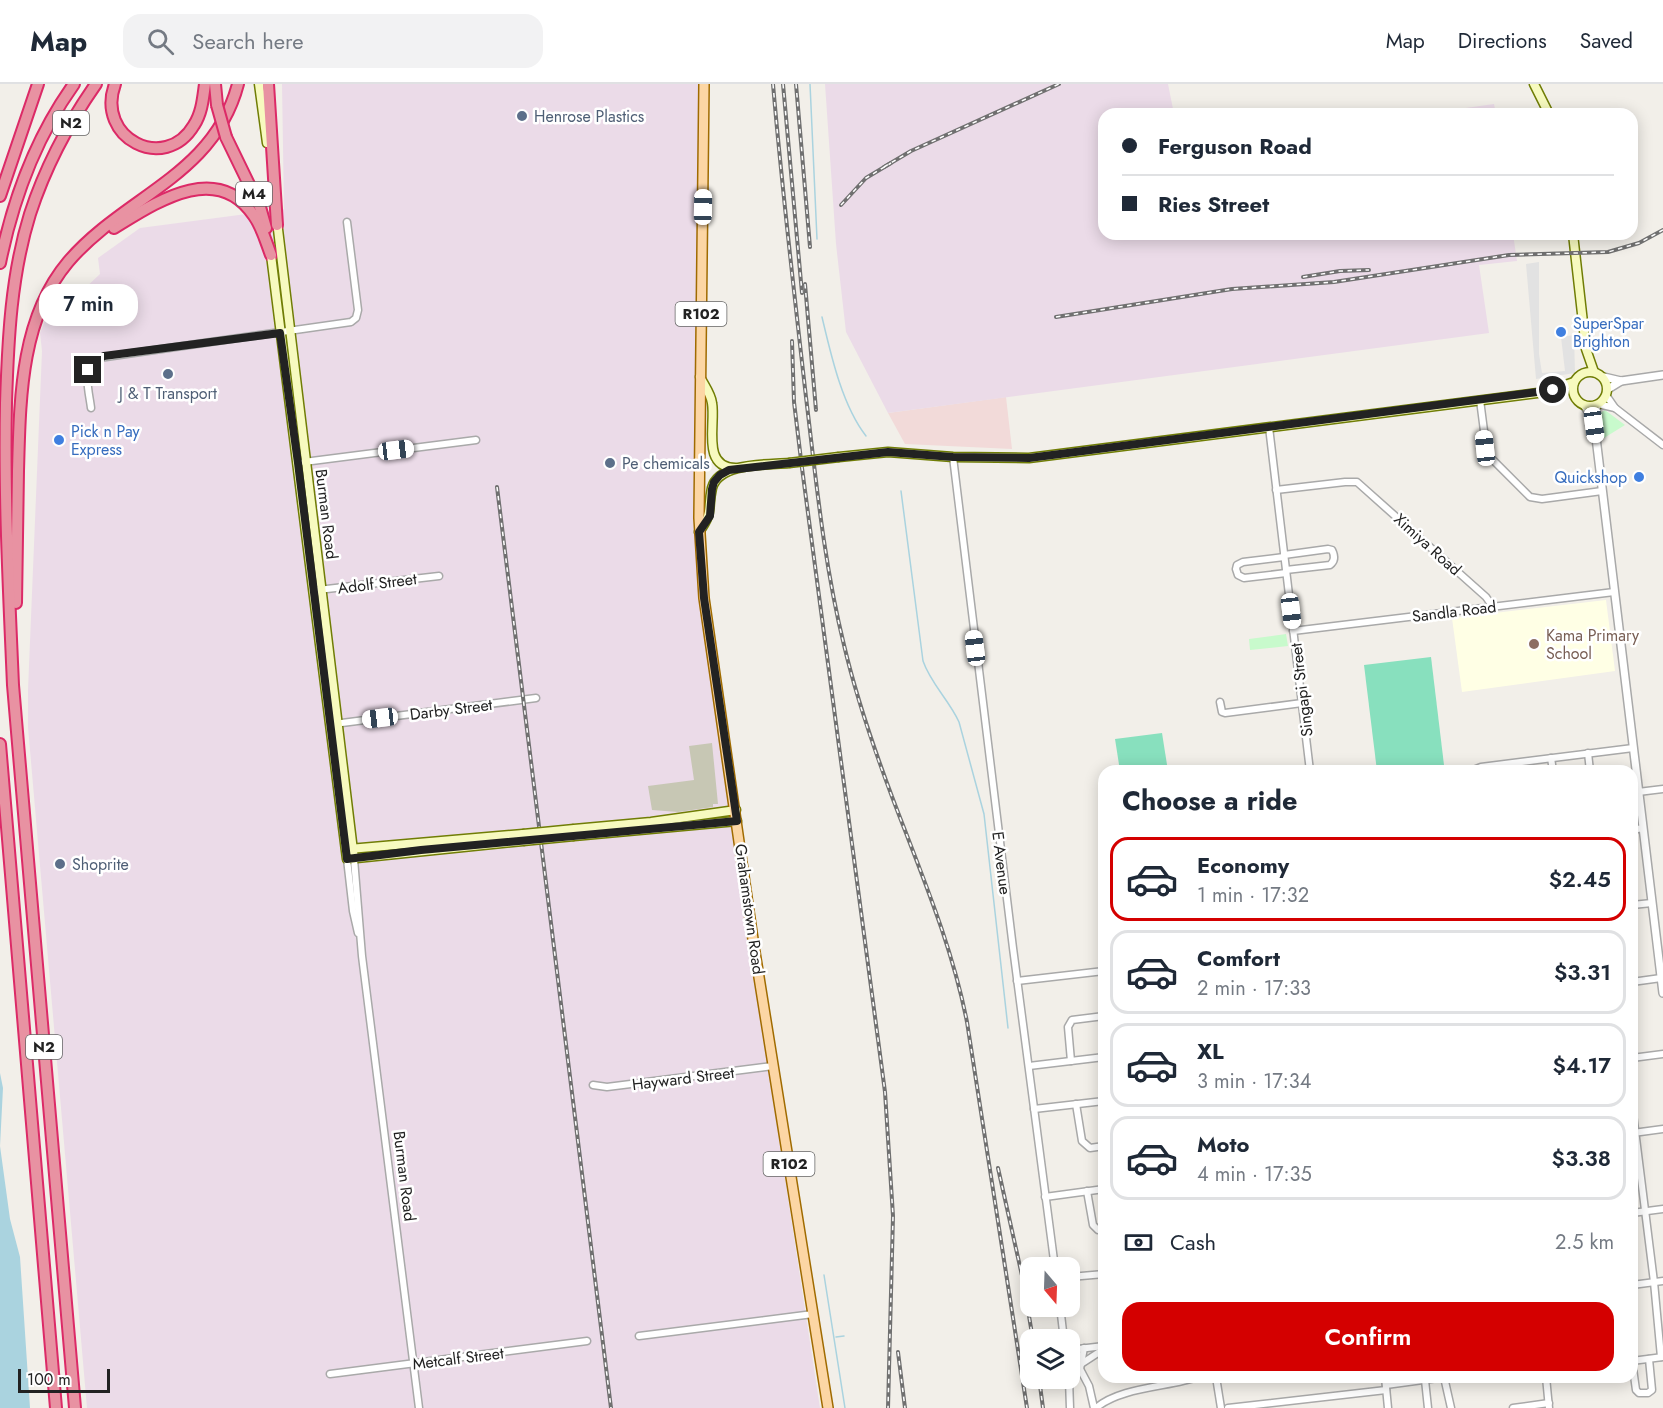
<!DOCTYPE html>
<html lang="en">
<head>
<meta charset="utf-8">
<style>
	:root { --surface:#fff; --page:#f2f2f3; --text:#1f2937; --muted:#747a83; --line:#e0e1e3; --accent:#d40000 }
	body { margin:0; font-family:Jost,sans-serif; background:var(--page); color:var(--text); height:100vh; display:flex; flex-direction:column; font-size:22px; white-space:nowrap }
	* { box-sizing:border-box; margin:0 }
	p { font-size:20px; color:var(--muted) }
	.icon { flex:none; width:33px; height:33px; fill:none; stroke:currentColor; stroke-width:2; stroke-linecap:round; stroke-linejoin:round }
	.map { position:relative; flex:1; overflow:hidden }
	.drawer { position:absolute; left:1098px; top:681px; width:540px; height:618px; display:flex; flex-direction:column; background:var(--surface); border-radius:18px; box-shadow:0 3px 15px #0003 }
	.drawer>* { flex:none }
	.hud { position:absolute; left:1098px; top:24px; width:540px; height:132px; border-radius:18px; box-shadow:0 3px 15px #0003; display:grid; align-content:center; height:132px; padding:0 24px; background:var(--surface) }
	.needle { width:39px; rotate:161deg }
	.tools { position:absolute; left:1020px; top:1173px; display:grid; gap:12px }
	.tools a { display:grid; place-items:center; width:60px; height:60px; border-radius:12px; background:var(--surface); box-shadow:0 3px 15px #0003; font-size:30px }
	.scale { position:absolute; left:18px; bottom:15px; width:92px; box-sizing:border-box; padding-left:6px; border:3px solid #222; border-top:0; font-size:16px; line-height:21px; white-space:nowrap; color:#222; -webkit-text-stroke:4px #fff; paint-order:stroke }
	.end { position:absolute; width:27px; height:27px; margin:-14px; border:8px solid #222; background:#fff; box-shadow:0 0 0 3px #fff }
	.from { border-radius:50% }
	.bubble { position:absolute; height:42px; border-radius:18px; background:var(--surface); box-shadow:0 3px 15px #0003; font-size:20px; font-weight:600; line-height:42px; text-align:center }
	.car { position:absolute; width:18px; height:36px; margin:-18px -9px; border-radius:8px; box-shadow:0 0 4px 2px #0007; background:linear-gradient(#fff 24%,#345 0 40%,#fff 0 76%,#345 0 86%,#fff 0) }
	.hud b { display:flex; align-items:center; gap:21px; height:57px; font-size:22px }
	.hud b+b { border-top:2px solid var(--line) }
	.hud i { width:15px; height:15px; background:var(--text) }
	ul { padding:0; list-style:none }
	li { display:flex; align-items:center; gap:18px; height:84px; margin:0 12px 9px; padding:0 12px; border:3px solid var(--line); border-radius:18px }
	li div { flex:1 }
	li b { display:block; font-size:22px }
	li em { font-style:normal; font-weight:600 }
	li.current { border-color:var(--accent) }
	li>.icon { width:54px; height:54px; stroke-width:1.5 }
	h2 { padding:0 24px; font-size:27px; line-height:72px }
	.pay { display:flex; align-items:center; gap:15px; height:66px; padding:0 24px; font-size:22px }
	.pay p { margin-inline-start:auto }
	.cta { display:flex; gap:12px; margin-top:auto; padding:12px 24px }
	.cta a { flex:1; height:69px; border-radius:18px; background:var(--accent); color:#fff; font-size:24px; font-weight:600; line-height:69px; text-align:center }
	header { display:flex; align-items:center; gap:36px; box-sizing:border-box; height:84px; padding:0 30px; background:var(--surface); border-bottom:2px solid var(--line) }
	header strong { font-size:28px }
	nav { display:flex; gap:33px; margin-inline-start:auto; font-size:21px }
	.search { width:420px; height:54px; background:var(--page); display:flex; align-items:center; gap:15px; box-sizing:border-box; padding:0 21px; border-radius:18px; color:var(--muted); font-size:22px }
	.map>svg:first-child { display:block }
</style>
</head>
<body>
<header>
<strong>Map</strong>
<div class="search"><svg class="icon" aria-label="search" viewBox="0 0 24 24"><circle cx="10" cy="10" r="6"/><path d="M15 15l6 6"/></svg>Search here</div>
<nav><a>Map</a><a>Directions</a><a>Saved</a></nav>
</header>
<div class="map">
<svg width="1663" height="1324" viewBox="0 0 1663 1324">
	<rect width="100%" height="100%" fill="#f2efe9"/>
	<path fill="#f2dad9" d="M1006 313 1012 365 905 360 888 329Z"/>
	<g fill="#ebdbe8">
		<path d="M282 0H699L695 463 732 746 820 1324H87L28 643V606L42 267 40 249 52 219 82 207 100 190 98 174 140 144 284 125Z"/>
		<path d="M825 0H1168L1174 30H1104V150H1513L1517 177 1479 181 1489 249 888 329 846 248 836 160Z"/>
		<path d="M1494 20 1496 30H1423Z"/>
	</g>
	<path fill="#ffffe5" d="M1606 516 1615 587 1462 608 1452 534Z"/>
	<path fill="#c7c7b4" d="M712 659 718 720H713V723L678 728 652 726 648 702 694 696 689 662Z"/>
	<g fill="#c8facc">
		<path d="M1605 326 1625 341 1604 354 1600 329Z"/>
		<path d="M1286 550 1288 562 1250 566 1249 555Z"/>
	</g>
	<g fill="#88e0be">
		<path d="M1431 573 1444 681 1393 687H1377L1364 581Z"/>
		<path d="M1162 649 1168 687H1120L1115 655Z"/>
	</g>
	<path fill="#e2e2e2" d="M1539 178V270L1542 289 1565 287 1561 253 1574 251 1575 289 1536 295 1526 180Z"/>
	<path fill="#aad3df" d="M0 989 3 1004 0 1062 10 1135 20 1173 30 1324H0Z"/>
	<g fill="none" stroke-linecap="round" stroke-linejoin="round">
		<g stroke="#aad3df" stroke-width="1.5">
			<path d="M810 0 817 155"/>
			<path d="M822 233C831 271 842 321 866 352"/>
			<path d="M901 407 923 577C931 600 949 616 959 638L984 730 1008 944"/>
			<path d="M824 1191 845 1324"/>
			<path d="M836 1253 844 1252"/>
		</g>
		<defs>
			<g id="minor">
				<path d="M1606 311 1615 324 1663 361"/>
				<path d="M1480 316 1487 370 1530 413 1542 415 1602 407"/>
				<path d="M1598 320 1615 324"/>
				<path d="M91 324C89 306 81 286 99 274L351 238 356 234 358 226 347 138"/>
				<path d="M1269 343 1310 687"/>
				<path d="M953 373 1013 864 1055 1184"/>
				<path d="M304 378 476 356"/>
				<path d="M1276 406 1345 398H1357L1486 513 1493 523"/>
				<path d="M1284 471 1328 465 1332 466C1335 472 1335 477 1330 481L1286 486"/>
				<path d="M1284 473 1243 478 1237 481 1236 485 1238 491 1244 494 1286 489"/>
				<path d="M318 506 439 492"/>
				<path d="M1293 547 1614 508"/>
				<path d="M1220 618 1222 628 1225 629 1302 619"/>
				<path d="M334 640 536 614"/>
				<path d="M1588 669 1590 687"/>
				<path d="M1551 674 1553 687"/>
				<path d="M1471 687 1481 683 1633 664"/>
				<path d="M1638 708 1663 705"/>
				<path d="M1632 746 1643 744"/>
				<path d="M347 775 353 827 358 849"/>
				<path d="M354 775 362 872 419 1324"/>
				<path d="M1632 821 1652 819"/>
				<path d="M1017 897 1104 887"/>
				<path d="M1632 898 1661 894"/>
				<path d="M1632 974 1663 970"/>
				<path d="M1071 977 1068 943 1072 936 1104 932"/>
				<path d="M1029 982 1104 973"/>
				<path d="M593 1001 607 1003 773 982"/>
				<path d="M1076 1020 1082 1057 1090 1064 1104 1062"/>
				<path d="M1632 1022 1654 1198 1661 1273"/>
				<path d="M1034 1025 1104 1017"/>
				<path d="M1633 1049 1663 1045"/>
				<path d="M1087 1107 1093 1141 1098 1146 1104 1145"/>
				<path d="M1045 1113 1104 1105"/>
				<path d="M1632 1129 1663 1125"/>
				<path d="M1070 1193 1104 1190"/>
				<path d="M1632 1201 1663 1197"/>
				<path d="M1060 1222 1064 1256"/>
				<path d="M639 1252 813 1230"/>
				<path d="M1070 1266 1104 1262"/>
				<path d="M1632 1277 1636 1306 1639 1309H1648L1652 1306 1649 1275"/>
				<path d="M1632 1277 1663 1273"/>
				<path d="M1081 1280 1104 1265"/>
				<path d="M1080 1285 1089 1302 1094 1324"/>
				<path d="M330 1290 587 1257"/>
				<path d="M1216 1293 1221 1324"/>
				<path d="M1385 1293 1388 1324"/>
				<path d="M1444 1293 1451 1324"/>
				<path d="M1546 1293 1549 1324"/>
				<path d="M1069 1295 1070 1324"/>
				<path d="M1425 1296 1428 1324"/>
				<path d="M1069 1297 1080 1285 1084 1264"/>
				<path d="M1386 1301 1445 1293"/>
				<path d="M1096 1324C1120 1303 1169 1303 1198 1293"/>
				<path d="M1228 1324 1386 1306"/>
				<path d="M1513 1324 1549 1319"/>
			</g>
			<g id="tertiary">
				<path d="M1604 293 1621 297 1663 291"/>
				<path d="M1608 305 1621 297"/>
				<path d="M1584 321 1594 337"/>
				<path d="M1597 321 1594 337 1663 909"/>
			</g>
			<g id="secondary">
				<path d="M259 0 267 59"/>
				<path d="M1534 0 1549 30"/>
				<path d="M277 137 354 775"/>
				<path d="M1573 150 1586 265 1594 288"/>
				<path d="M271 171 347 775 523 757"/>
				<circle cx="1590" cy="305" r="17"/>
				<path d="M700 293C704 301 711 310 712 319 716 340 701 383 735 384"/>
				<path d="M839 373 888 368 953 373 1029 374 1545 308 1574 298"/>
				<path d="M699 448C714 427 707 426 712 404 719 378 768 381 789 379"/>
				<path d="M574 745 651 738 736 726"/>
				<path d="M574 752 737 737"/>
				<path d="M349 765 523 750"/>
			</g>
			<path id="primary" d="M704 0 699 434 704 514 754 862 828 1324"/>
			<g id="motorway">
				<path d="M115 0C95 54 165 90 194 41 202 29 203 14 205 0"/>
				<path d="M215 0 217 21"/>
				<path d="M268 0 277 141"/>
				<path d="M226 53 260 123 266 144"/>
				<path d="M0 112 38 0"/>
				<path d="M114 144C155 119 217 76 254 132 262 143 266 158 271 171"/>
				<path d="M0 179C13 115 36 53 74 0"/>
				<path d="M16 519C17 475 17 431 18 387 20 316 20 235 68 178 124 112 214 92 238 0"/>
				<path d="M0 660 56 1324"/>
				<path d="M75 1324 13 601C9 507 4 413 6 319 8 255 11 191 30 130 45 84 68 40 96 0"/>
			</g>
		</defs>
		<use href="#minor" stroke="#a9a9a9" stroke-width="9"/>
		<use href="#tertiary" stroke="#a9a9a9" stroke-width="10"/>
		<use href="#secondary" stroke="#707d05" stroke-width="11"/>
		<use href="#primary" stroke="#a06b00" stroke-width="12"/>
		<use href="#motorway" stroke="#dc2a67" stroke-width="14"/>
		<use href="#minor" stroke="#fff" stroke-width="6"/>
		<use href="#tertiary" stroke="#fff" stroke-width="7"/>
		<use href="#secondary" stroke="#f7fabf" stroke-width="8"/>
		<use href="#primary" stroke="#fcd6a4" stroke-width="9"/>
		<use href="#motorway" stroke="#e892a2" stroke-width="10"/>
		<defs>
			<g id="rail">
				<path d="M773 0C782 105 794 208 806 313 816 396 824 480 844 561 859 625 882 688 906 749 930 811 954 872 967 938L1027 1324"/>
				<path d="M783 0 802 209"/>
				<path d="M796 0 810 163"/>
				<path d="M884 83 911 67 1059 0"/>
				<path d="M841 121 866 94 891 79"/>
				<path d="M1303 193 1340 187 1369 186"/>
				<path d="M805 200 816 326"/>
				<path d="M1056 233 1232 205 1334 198 1509 171 1608 168 1639 159 1663 146"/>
				<path d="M792 257 794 318 802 384 885 1008 893 1132 888 1324"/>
				<path d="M497 403 611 1324"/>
				<path d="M998 1084 1023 1196 1033 1256"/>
				<path d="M898 1268 905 1324"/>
				<path d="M1039 1294 1043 1324"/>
			</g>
		</defs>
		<use href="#rail" stroke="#707070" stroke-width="4"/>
		<use href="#rail" stroke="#fff" stroke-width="1.5" stroke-dasharray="4.5" stroke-linecap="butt"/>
		<defs>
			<g id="secondary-bridge">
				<path d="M789 379 839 373"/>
				<path d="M523 750 574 745"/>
				<path d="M523 757 574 752"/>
			</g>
			<path id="motorway-bridge" d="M217 21 226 53"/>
		</defs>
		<use href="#secondary-bridge" stroke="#707d05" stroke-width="11" stroke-linecap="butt"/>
		<use href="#motorway-bridge" stroke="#dc2a67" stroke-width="14" stroke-linecap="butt"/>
		<use href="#secondary-bridge" stroke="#f7fabf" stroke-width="8"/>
		<use href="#motorway-bridge" stroke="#e892a2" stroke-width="10"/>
	</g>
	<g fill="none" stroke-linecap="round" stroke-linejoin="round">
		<path stroke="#222" stroke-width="8" d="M88 286 92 279 104 272 280 249 298 379 347 775 421 766 737 737 704 514 699 448 710 432 712 405 714 398 720 391 729 386 888 368 953 373 1029 374 1553 306"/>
	</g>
	<g fill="#5c6f8a" stroke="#fff" stroke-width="2">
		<circle cx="522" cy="32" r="6"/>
		<circle cx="168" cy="290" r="6"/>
		<circle cx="610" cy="379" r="6"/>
		<circle cx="60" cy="780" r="6"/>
	</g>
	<g fill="#3f7fe0" stroke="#fff" stroke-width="2">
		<circle cx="1561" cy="248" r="6"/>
		<circle cx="59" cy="356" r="6"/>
		<circle cx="1639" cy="393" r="6"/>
	</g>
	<circle fill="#8d6e63" stroke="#fff" stroke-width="2" cx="1534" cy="560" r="6"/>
	<g text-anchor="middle" stroke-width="5" stroke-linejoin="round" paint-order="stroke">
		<g fill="#fff" stroke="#646464" stroke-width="1.5">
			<rect x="53" y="27" width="36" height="24" rx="4.5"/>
			<rect x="236" y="98" width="36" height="24" rx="4.5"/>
			<rect x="675.5" y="218" width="51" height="24" rx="4.5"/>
			<rect x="26" y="951" width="36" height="24" rx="4.5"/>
			<rect x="763.5" y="1068" width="51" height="24" rx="4.5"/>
		</g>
		<g font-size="15" font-weight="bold" fill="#222">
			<text x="71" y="44">N2</text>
			<text x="254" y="115">M4</text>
			<text x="701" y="235">R102</text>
			<text x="44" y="968">N2</text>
			<text x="789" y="1085">R102</text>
		</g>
		<g font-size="16" fill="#4e5e75" stroke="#fff" text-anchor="start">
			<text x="534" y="38">Henrose Plastics</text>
			<text x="168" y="315" text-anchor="middle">J &amp; T Transport</text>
			<text x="622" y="385">Pe chemicals</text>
			<text x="72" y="786">Shoprite</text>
		</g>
		<g font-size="16" fill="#366cbe" stroke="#fff" text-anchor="start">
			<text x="1573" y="245">SuperSpar<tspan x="1573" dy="18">Brighton</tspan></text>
			<text x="71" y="353">Pick n Pay<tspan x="71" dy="18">Express</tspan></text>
			<text x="1627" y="399" text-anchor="end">Quickshop</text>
		</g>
		<g font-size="16" fill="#222" stroke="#fff">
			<text transform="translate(327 430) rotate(83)" y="6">Burman Road</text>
			<text transform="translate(1428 460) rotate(42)" y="6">Ximiya Road</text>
			<text transform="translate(377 499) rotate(-7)" y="6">Adolf Street</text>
			<text transform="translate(1454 527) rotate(-7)" y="6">Sandla Road</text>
			<text transform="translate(1301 606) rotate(-97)" y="6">Singapi Street</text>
			<text transform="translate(451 625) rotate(-7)" y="6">Darby Street</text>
			<text transform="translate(1002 779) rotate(83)" y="6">E Avenue</text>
			<text transform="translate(750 825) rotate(82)" y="6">Grahamstown Road</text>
			<text transform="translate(683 994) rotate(-7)" y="6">Hayward Street</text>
			<text transform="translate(405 1092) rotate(83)" y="6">Burman Road</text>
			<text transform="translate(458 1274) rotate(-7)" y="6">Metcalf Street</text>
		</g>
		<g font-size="16" fill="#785e54" stroke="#fff" text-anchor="start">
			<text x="1546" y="557">Kama Primary<tspan x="1546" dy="18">School</tspan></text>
		</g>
	</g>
</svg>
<div class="tools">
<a><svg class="needle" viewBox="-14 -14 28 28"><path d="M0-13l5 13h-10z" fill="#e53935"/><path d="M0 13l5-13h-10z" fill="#747a83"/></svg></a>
<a><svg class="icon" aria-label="layers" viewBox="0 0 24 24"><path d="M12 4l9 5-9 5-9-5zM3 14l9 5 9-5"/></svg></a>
</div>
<div class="scale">100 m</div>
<i class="end from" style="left:1553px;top:306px"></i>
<i class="end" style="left:88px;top:286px"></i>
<div class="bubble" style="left:39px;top:200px;width:99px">7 min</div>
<i class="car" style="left:703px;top:123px;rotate:1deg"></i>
<i class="car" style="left:1594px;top:341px;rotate:172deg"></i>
<i class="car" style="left:1485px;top:364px;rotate:354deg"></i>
<i class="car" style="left:396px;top:366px;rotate:83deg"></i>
<i class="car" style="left:1291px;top:527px;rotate:173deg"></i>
<i class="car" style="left:975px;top:564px;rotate:353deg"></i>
<i class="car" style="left:380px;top:634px;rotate:263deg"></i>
<div class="hud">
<b><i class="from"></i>Ferguson Road</b>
<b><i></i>Ries Street</b>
</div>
<section class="drawer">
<h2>Choose a ride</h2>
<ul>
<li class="current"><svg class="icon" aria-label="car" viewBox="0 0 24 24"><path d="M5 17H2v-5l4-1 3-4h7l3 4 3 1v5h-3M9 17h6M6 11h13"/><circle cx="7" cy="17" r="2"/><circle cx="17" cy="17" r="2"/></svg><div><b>Economy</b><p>1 min · 17:32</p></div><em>$2.45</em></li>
<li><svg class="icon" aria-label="car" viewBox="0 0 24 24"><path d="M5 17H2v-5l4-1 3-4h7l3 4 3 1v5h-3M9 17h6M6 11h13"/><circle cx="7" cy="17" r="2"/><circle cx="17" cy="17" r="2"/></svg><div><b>Comfort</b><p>2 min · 17:33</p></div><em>$3.31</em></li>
<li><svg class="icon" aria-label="car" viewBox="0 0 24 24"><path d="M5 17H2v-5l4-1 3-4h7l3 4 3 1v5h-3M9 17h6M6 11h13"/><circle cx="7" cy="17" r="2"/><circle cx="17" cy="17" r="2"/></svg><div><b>XL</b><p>3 min · 17:34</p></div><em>$4.17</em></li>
<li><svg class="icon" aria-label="car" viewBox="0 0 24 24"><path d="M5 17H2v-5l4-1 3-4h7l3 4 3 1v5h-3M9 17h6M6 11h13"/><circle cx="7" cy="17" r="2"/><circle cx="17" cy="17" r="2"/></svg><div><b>Moto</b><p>4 min · 17:35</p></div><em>$3.38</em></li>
</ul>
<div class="pay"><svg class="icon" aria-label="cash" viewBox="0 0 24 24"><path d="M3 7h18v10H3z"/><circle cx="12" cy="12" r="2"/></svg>Cash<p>2.5 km</p></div>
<div class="cta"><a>Confirm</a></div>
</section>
</div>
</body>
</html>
